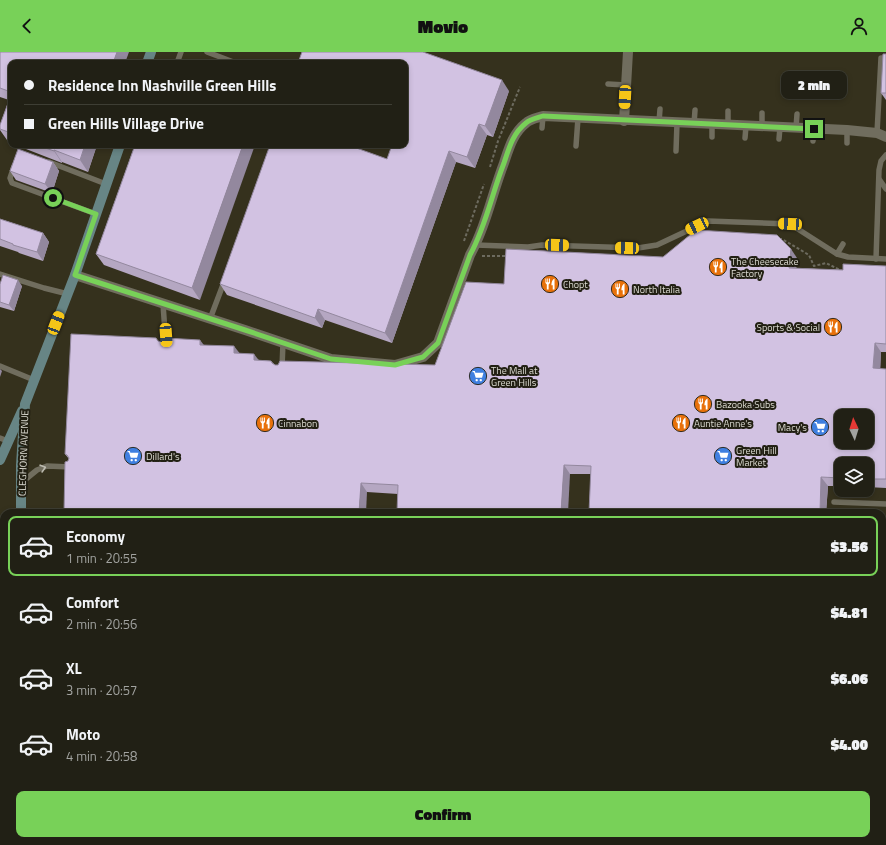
<!DOCTYPE html>
<html lang="en">
<head>
<meta charset="utf-8">
<style>
	:root { --surface:#212015; --page:#2d2d22; --text:#f1f3f6; --muted:#a2a3a0; --line:#3e3e34; --accent:#78d158 }
	body { margin:0; font-family:"Titillium Web",sans-serif; background:var(--page); color:var(--text); height:100vh; display:flex; flex-direction:column; font-size:15px; white-space:nowrap }
	* { box-sizing:border-box; margin:0 }
	p { font-size:13px; color:var(--muted) }
	.icon { flex:none; width:22px; height:22px; fill:none; stroke:currentColor; stroke-width:2; stroke-linecap:round; stroke-linejoin:round }
	.map { position:relative; flex:1; overflow:hidden }
	.panel { position:absolute; left:0px; top:457px; width:886px; height:336px; display:flex; flex-direction:column; background:var(--surface); border-radius:12px 12px 0 0; box-shadow:0 2px 6px #0003,0 0 0 1px var(--line) }
	.panel>* { flex:none }
	.guide { position:absolute; left:8px; top:8px; width:400px; height:88px; border-radius:8px; box-shadow:0 2px 6px #0003,0 0 0 1px var(--line); display:grid; align-content:center; height:88px; padding:0 16px; background:var(--surface) }
	.needle { width:26px; rotate:356deg }
	.fabs { position:absolute; left:834px; top:357px; display:grid; gap:8px }
	.fabs a { display:grid; place-items:center; width:40px; height:40px; border-radius:8px; background:var(--surface); box-shadow:0 2px 6px #0003,0 0 0 1px var(--line); font-size:20px }
	.end { position:absolute; width:18px; height:18px; margin:-9px; border:5px solid #78d158; background:#111; box-shadow:0 0 0 2px #111 }
	.from { border-radius:50% }
	.bubble { position:absolute; height:28px; border-radius:8px; background:var(--surface); box-shadow:0 2px 6px #0003,0 0 0 1px var(--line); font-size:13px; font-weight:800; line-height:28px; text-align:center }
	.car { position:absolute; width:12px; height:24px; margin:-12px -6px; border-radius:5px; box-shadow:0 0 3px 1px #0007; background:linear-gradient(#f5c518 24%,#345 0 40%,#f5c518 0 76%,#345 0 86%,#f5c518 0) }
	.guide b { display:flex; align-items:center; gap:14px; height:38px; font-size:15px }
	.guide b+b { border-top:1px solid var(--line) }
	.guide i { width:10px; height:10px; background:var(--text) }
	ul { padding:7px 0 0; list-style:none }
	li { display:flex; align-items:center; gap:12px; height:60px; margin:0 8px 6px; padding:0 8px; border:2px solid transparent; border-radius:8px }
	li div { flex:1 }
	li b { display:block; font-size:15px }
	li em { font-style:normal; font-weight:800 }
	li.on { border-color:var(--accent) }
	li>.icon { width:36px; height:36px; stroke-width:1.5 }
	.primary-button { display:flex; gap:8px; margin-top:auto; padding:8px 16px }
	.primary-button a { flex:1; height:46px; border-radius:8px; background:var(--accent); color:#111; font-size:16px; font-weight:800; line-height:46px; text-align:center }
	header { display:flex; justify-content:space-between; align-items:center; height:52px; padding:0 16px; background:var(--accent); color:#111; font-size:18px; font-weight:800 }
	.map>svg:first-child { display:block }
</style>
</head>
<body>
<header><svg class="icon" aria-label="back" viewBox="0 0 24 24"><path d="M15 5l-7 7 7 7"/></svg>Movio<svg class="icon" aria-label="person" viewBox="0 0 24 24"><circle cx="12" cy="8" r="4"/><path d="M4 21q1-7 8-7t8 7"/></svg></header>
<div class="map">
<svg width="886" height="793" viewBox="0 0 886 793">
	<rect width="100%" height="100%" fill="#2c2a1c"/>
	<g fill="#35311d" fill-rule="evenodd">
		<path d="M0 0H886V560L882 559V461H4V514L0 513ZM11 11H405V93H11ZM841 364H867V390H841ZM841 412H867V438H841Z"/>
		<path d="M42 789H534L533 793H46Z"/>
	</g>
	<g fill="none" stroke-linecap="round" stroke-linejoin="round">
		<g stroke="#6d6b5f" stroke-width="2" stroke-dasharray="3 2" stroke-linecap="butt">
			<path d="M490 115 498 89 520 35"/>
			<path d="M779 187H782L809 203 814 214 826 211 842 219"/>
			<path d="M464 189 484 132"/>
			<path d="M482 204H508"/>
		</g>
		<g stroke="#706d5e" stroke-width="5.5">
			<path d="M207 0 236 11"/>
			<path d="M177 11 181 0"/>
			<path d="M608 32 626 33"/>
			<path d="M659 70 660 57"/>
			<path d="M694 72 695 58"/>
			<path d="M728 73V59"/>
			<path d="M762 74V61"/>
			<path d="M542 76 543 64"/>
			<path d="M796 76 797 62"/>
			<path d="M877 81 881 6H886"/>
			<path d="M712 85V72"/>
			<path d="M745 86 746 74"/>
			<path d="M779 87 780 75"/>
			<path d="M813 89 814 77"/>
			<path d="M847 91V78"/>
			<path d="M576 94 578 66"/>
			<path d="M676 99 677 71"/>
			<path d="M49 110 106 132"/>
			<path d="M14 114 10 126 12 131 96 162"/>
			<path d="M879 127 886 137"/>
			<path d="M476 193 528 195 542 193 638 196 657 193 708 169 790 172 837 202 843 192"/>
			<path d="M837 202 848 205 886 207"/>
			<path d="M876 207 879 118 881 109 886 103"/>
			<path d="M0 222 44 236 68 242"/>
			<path d="M163 252 166 294"/>
			<path d="M210 267 224 230"/>
			<path d="M0 314 34 328"/>
			<path d="M282 315 283 291"/>
			<path d="M0 386 8 389"/>
			<path d="M21 431 37 418 47 414 71 415"/>
			<path d="M834 450 886 452"/>
			<path d="M882 502 886 494"/>
			<path d="M882 513H886"/>
			<path d="M882 529H883"/>
			<path d="M882 545 886 546"/>
			<path d="M0 599 4 600"/>
			<path d="M0 669H4"/>
			<path d="M882 696 886 698"/>
			<path d="M0 778 4 780"/>
			<path d="M530 789 535 793"/>
			<path d="M195 793V789"/>
			<path d="M295 793V789"/>
			<path d="M330 793V789"/>
			<path d="M582 793 583 790 585 789"/>
		</g>
		<g stroke="#706d5e" stroke-width="10">
			<path d="M624 69 628 0"/>
			<path d="M75 223 245 278 331 307 395 313 423 305 438 291 470 203C486 174 492 142 504 111 509 96 513 81 526 71 530 67 537 66 543 64L847 78 877 81 886 85"/>
			<path d="M548 793 549 789"/>
		</g>
		<g stroke="#678585" stroke-width="10">
			<path d="M147 11 151 0"/>
			<path d="M0 408 22 359"/>
			<path d="M21 461V413L25 352 75 223 120 93"/>
			<path d="M0 532H4"/>
			<path d="M882 574 886 576"/>
			<path d="M21 793V789"/>
		</g>
		<g stroke="#5d9ead" stroke-width="10">
			<path d="M882 690 886 680"/>
			<path d="M831 793 833 789"/>
		</g>
	</g>
	<g fill="#b5a7c2">
		<path d="M0 0 11 11V90L7 88 0 78V73L9 48 0 45Z"/>
		<path d="M886 2V48L881 41Z"/>
		<path d="M509 39 493 85 487 83 475 116 456 110 392 291 325 268 322 276 227 243 220 232Z"/>
		<path d="M20 93H97L88 120 62 110V111L26 97 25 95Z"/>
		<path d="M135 93 200 248 104 213 96 202Z"/>
		<path d="M53 110 59 119 52 141 16 128 10 119Z"/>
		<path d="M0 167 43 181 49 190 43 209 19 201 18 200 0 194Z"/>
		<path d="M663 205 797 206 796 216 843 218 886 214V300H881L880 317H886V436L867 435V412H841V434H828L826 461H589L591 422H570L398 442 367 440 68 409 69 407 65 402 159 289 161 290 204 293 239 301 259 308 271 309 275 313H435L504 232Z"/>
		<path d="M0 232 22 234 14 259 0 255Z"/>
		<path d="M886 515V536L882 535V530L885 528V525L883 522Z"/>
		<path d="M203 789H277V793H258L204 791Z"/>
		<path d="M337 789H369V793H340Z"/>
	</g>
	<g fill="#93889e">
		<path d="M117 0H129L125 11H113Z"/>
		<path d="M502 28 509 39 493 85 485 74Z"/>
		<path d="M479 72 487 83 475 116 467 105Z"/>
		<path d="M85 93H97L88 120 80 108Z"/>
		<path d="M243 93H255L200 248 192 236Z"/>
		<path d="M54 98 62 110V111L54 99Z"/>
		<path d="M449 99 456 110 392 291 385 281Z"/>
		<path d="M53 110 59 119 52 141 45 132Z"/>
		<path d="M43 181 49 190 43 209 37 200Z"/>
		<path d="M791 197 797 206 796 225 789 216Z"/>
		<path d="M18 228 22 234 14 259 9 253Z"/>
		<path d="M318 257 325 268 322 276 315 266Z"/>
		<path d="M200 288 207 297 200 293Z"/>
		<path d="M875 291 881 300 880 325 873 316Z"/>
		<path d="M234 294 241 303 234 301Z"/>
		<path d="M254 302 261 311 254 308Z"/>
		<path d="M0 317 2 319 0 325Z"/>
		<path d="M564 413 570 422 568 461H561Z"/>
		<path d="M821 425 828 434 826 461H820Z"/>
		<path d="M361 431 367 440 366 461H359Z"/>
		<path d="M274 789H277V793Z"/>
		<path d="M360 789H369V793H363Z"/>
		<path d="M498 789H507L506 793H498Z"/>
		<path d="M682 789H690L692 791 691 793H681Z"/>
	</g>
	<g fill="#d2c2e2" stroke="#93889e" fill-rule="evenodd">
		<path d="M0 0H117L113 11H11V40L0 36Z"/>
		<path d="M302 0H423L502 28 485 74 479 72 467 105 449 99 385 281 318 257 315 266 220 232 270 93H348L387 107 392 93H405V11H298Z"/>
		<path d="M883 2H886V41H881Z"/>
		<path d="M11 43V81L0 77V73Z"/>
		<path d="M37 93H85L80 108 54 98V99Z"/>
		<path d="M135 93H243L192 236 96 202Z"/>
		<path d="M18 97 53 110 45 132 10 119Z"/>
		<path d="M0 167 43 181 37 200 13 193V192L0 187Z"/>
		<path d="M696 178 777 183 791 197 789 216 843 218V212L886 214V292L875 291 873 316 886 317V427H867V412H841V426L821 425 820 461H589L591 414 564 413 561 461H397L398 433 361 431 359 461H64L65 410 68 409 69 406 67 403 65 402 71 282 156 286 158 289 161 290 163 289 165 286 200 288V293L234 294V301L254 302V308L271 309 272 311 275 313H278L280 309 435 313 466 230 504 232 506 197 663 205ZM841 364H867V390H841Z"/>
		<path d="M3 223 18 228 9 253 0 250V232Z"/>
		<path d="M886 515V533H882V530L885 528V524L883 522Z"/>
		<path d="M344 789H360V790Z"/>
		<rect x="473" y="789" width="25" height="4"/>
		<path d="M590 789H616L619 790V789H682L681 793H589Z"/>
	</g>
	<defs><path id="oneway-chevron" d="M-2-3.5L2.5 0L-2 3.5" fill="none" stroke-width="1.6" stroke-linecap="round" stroke-linejoin="round"/></defs>
	<use stroke="#bcbaaf" href="#oneway-chevron" transform="translate(43 416) rotate(-16)"/>
	<g fill="none" stroke-linecap="round" stroke-linejoin="round">
		<path stroke="#78d158" stroke-width="5" d="M53 146 96 162 75 223 245 278 331 307 395 313 423 305 438 291 470 203C486 174 492 141 504 111 509 96 513 81 526 71 530 67 537 66 543 64L814 77"/>
	</g>
	<defs>
		<symbol id="restaurant-disc" viewBox="-11 -11 22 22"><circle r="9.5" fill="#e8710a" stroke="#222013"/><path d="M-5-6h1v4h1v-4h1v4h1v-4h1v5L-1.5 .5V6h-2V.5L-5-1ZM5-6V6H3V1.5H1.5Q1.5-4 5-6Z" fill="#fff"/></symbol>
		<symbol id="supermarket-disc" viewBox="-11 -11 22 22"><circle r="9.5" fill="#3f7fe0" stroke="#222013"/><path d="M-6-5.5h2.5l.6 2H6L4.5 2H-2.5L-4.4-4H-6ZM-1.5 3.2a1.3 1.3 0 1 0 .1 0ZM3 3.2a1.3 1.3 0 1 0 .1 0Z" fill="#fff"/></symbol>
	</defs>
	<g fill-rule="evenodd">
		<use href="#restaurant-disc" x="708" y="205" width="20" height="20"/>
		<use href="#restaurant-disc" x="540" y="222" width="20" height="20"/>
		<use href="#restaurant-disc" x="610" y="227" width="20" height="20"/>
		<use href="#restaurant-disc" x="823" y="265" width="20" height="20"/>
		<use href="#supermarket-disc" x="468" y="314" width="20" height="20"/>
		<use href="#restaurant-disc" x="693" y="342" width="20" height="20"/>
		<use href="#restaurant-disc" x="255" y="361" width="20" height="20"/>
		<use href="#restaurant-disc" x="671" y="361" width="20" height="20"/>
		<use href="#supermarket-disc" x="810" y="365" width="20" height="20"/>
		<use href="#supermarket-disc" x="123" y="394" width="20" height="20"/>
		<use href="#supermarket-disc" x="713" y="394" width="20" height="20"/>
	</g>
	<g text-anchor="middle" stroke-width="4" stroke-linejoin="round" paint-order="stroke">
		<g font-size="10" fill="#dcdbd2" stroke="#222013" text-anchor="start">
			<text x="731" y="213">The Cheesecake<tspan x="731" dy="12">Factory</tspan></text>
			<text x="563" y="236">Chopt</text>
			<text x="633" y="241">North Italia</text>
			<text x="820" y="279" text-anchor="end">Sports &amp; Social</text>
			<text x="491" y="322">The Mall at<tspan x="491" dy="12">Green Hills</tspan></text>
			<text x="716" y="356">Bazooka Subs</text>
			<text x="278" y="375">Cinnabon</text>
			<text x="694" y="375">Auntie Anne's</text>
			<text x="807" y="379" text-anchor="end">Macy's</text>
			<text x="736" y="402">Green Hill<tspan x="736" dy="12">Market</tspan></text>
			<text x="146" y="408">Dillard's</text>
		</g>
		<g font-size="10" fill="#dcdbd2" stroke="#222013">
			<text transform="translate(23 401) rotate(-88)" y="4">CLEGHORN AVENUE</text>
		</g>
	</g>
</svg>
<div class="fabs">
<a><svg class="needle" viewBox="-14 -14 28 28"><path d="M0-13l5 13h-10z" fill="#e53935"/><path d="M0 13l5-13h-10z" fill="#a2a3a0"/></svg></a>
<a><svg class="icon" aria-label="layers" viewBox="0 0 24 24"><path d="M12 4l9 5-9 5-9-5zM3 14l9 5 9-5"/></svg></a>
</div>
<i class="end from" style="left:53px;top:146px"></i>
<i class="end" style="left:814px;top:77px"></i>
<div class="bubble" style="left:781px;top:19px;width:66px">2 min</div>
<i class="car" style="left:625px;top:45px;rotate:183deg"></i>
<i class="car" style="left:790px;top:172px;rotate:273deg"></i>
<i class="car" style="left:697px;top:174px;rotate:245deg"></i>
<i class="car" style="left:557px;top:193px;rotate:92deg"></i>
<i class="car" style="left:627px;top:196px;rotate:272deg"></i>
<i class="car" style="left:56px;top:271px;rotate:21deg"></i>
<i class="car" style="left:166px;top:283px;rotate:176deg"></i>
<div class="guide">
<b><i class="from"></i>Residence Inn Nashville Green Hills</b>
<b><i></i>Green Hills Village Drive</b>
</div>
<section class="panel">
<ul>
<li class="on"><svg class="icon" aria-label="car" viewBox="0 0 24 24"><path d="M5 17H2v-5l4-1 3-4h7l3 4 3 1v5h-3M9 17h6M6 11h13"/><circle cx="7" cy="17" r="2"/><circle cx="17" cy="17" r="2"/></svg><div><b>Economy</b><p>1 min · 20:55</p></div><em>$3.56</em></li>
<li><svg class="icon" aria-label="car" viewBox="0 0 24 24"><path d="M5 17H2v-5l4-1 3-4h7l3 4 3 1v5h-3M9 17h6M6 11h13"/><circle cx="7" cy="17" r="2"/><circle cx="17" cy="17" r="2"/></svg><div><b>Comfort</b><p>2 min · 20:56</p></div><em>$4.81</em></li>
<li><svg class="icon" aria-label="car" viewBox="0 0 24 24"><path d="M5 17H2v-5l4-1 3-4h7l3 4 3 1v5h-3M9 17h6M6 11h13"/><circle cx="7" cy="17" r="2"/><circle cx="17" cy="17" r="2"/></svg><div><b>XL</b><p>3 min · 20:57</p></div><em>$6.06</em></li>
<li><svg class="icon" aria-label="car" viewBox="0 0 24 24"><path d="M5 17H2v-5l4-1 3-4h7l3 4 3 1v5h-3M9 17h6M6 11h13"/><circle cx="7" cy="17" r="2"/><circle cx="17" cy="17" r="2"/></svg><div><b>Moto</b><p>4 min · 20:58</p></div><em>$4.00</em></li>
</ul>
<div class="primary-button"><a>Confirm</a></div>
</section>
</div>
</body>
</html>
